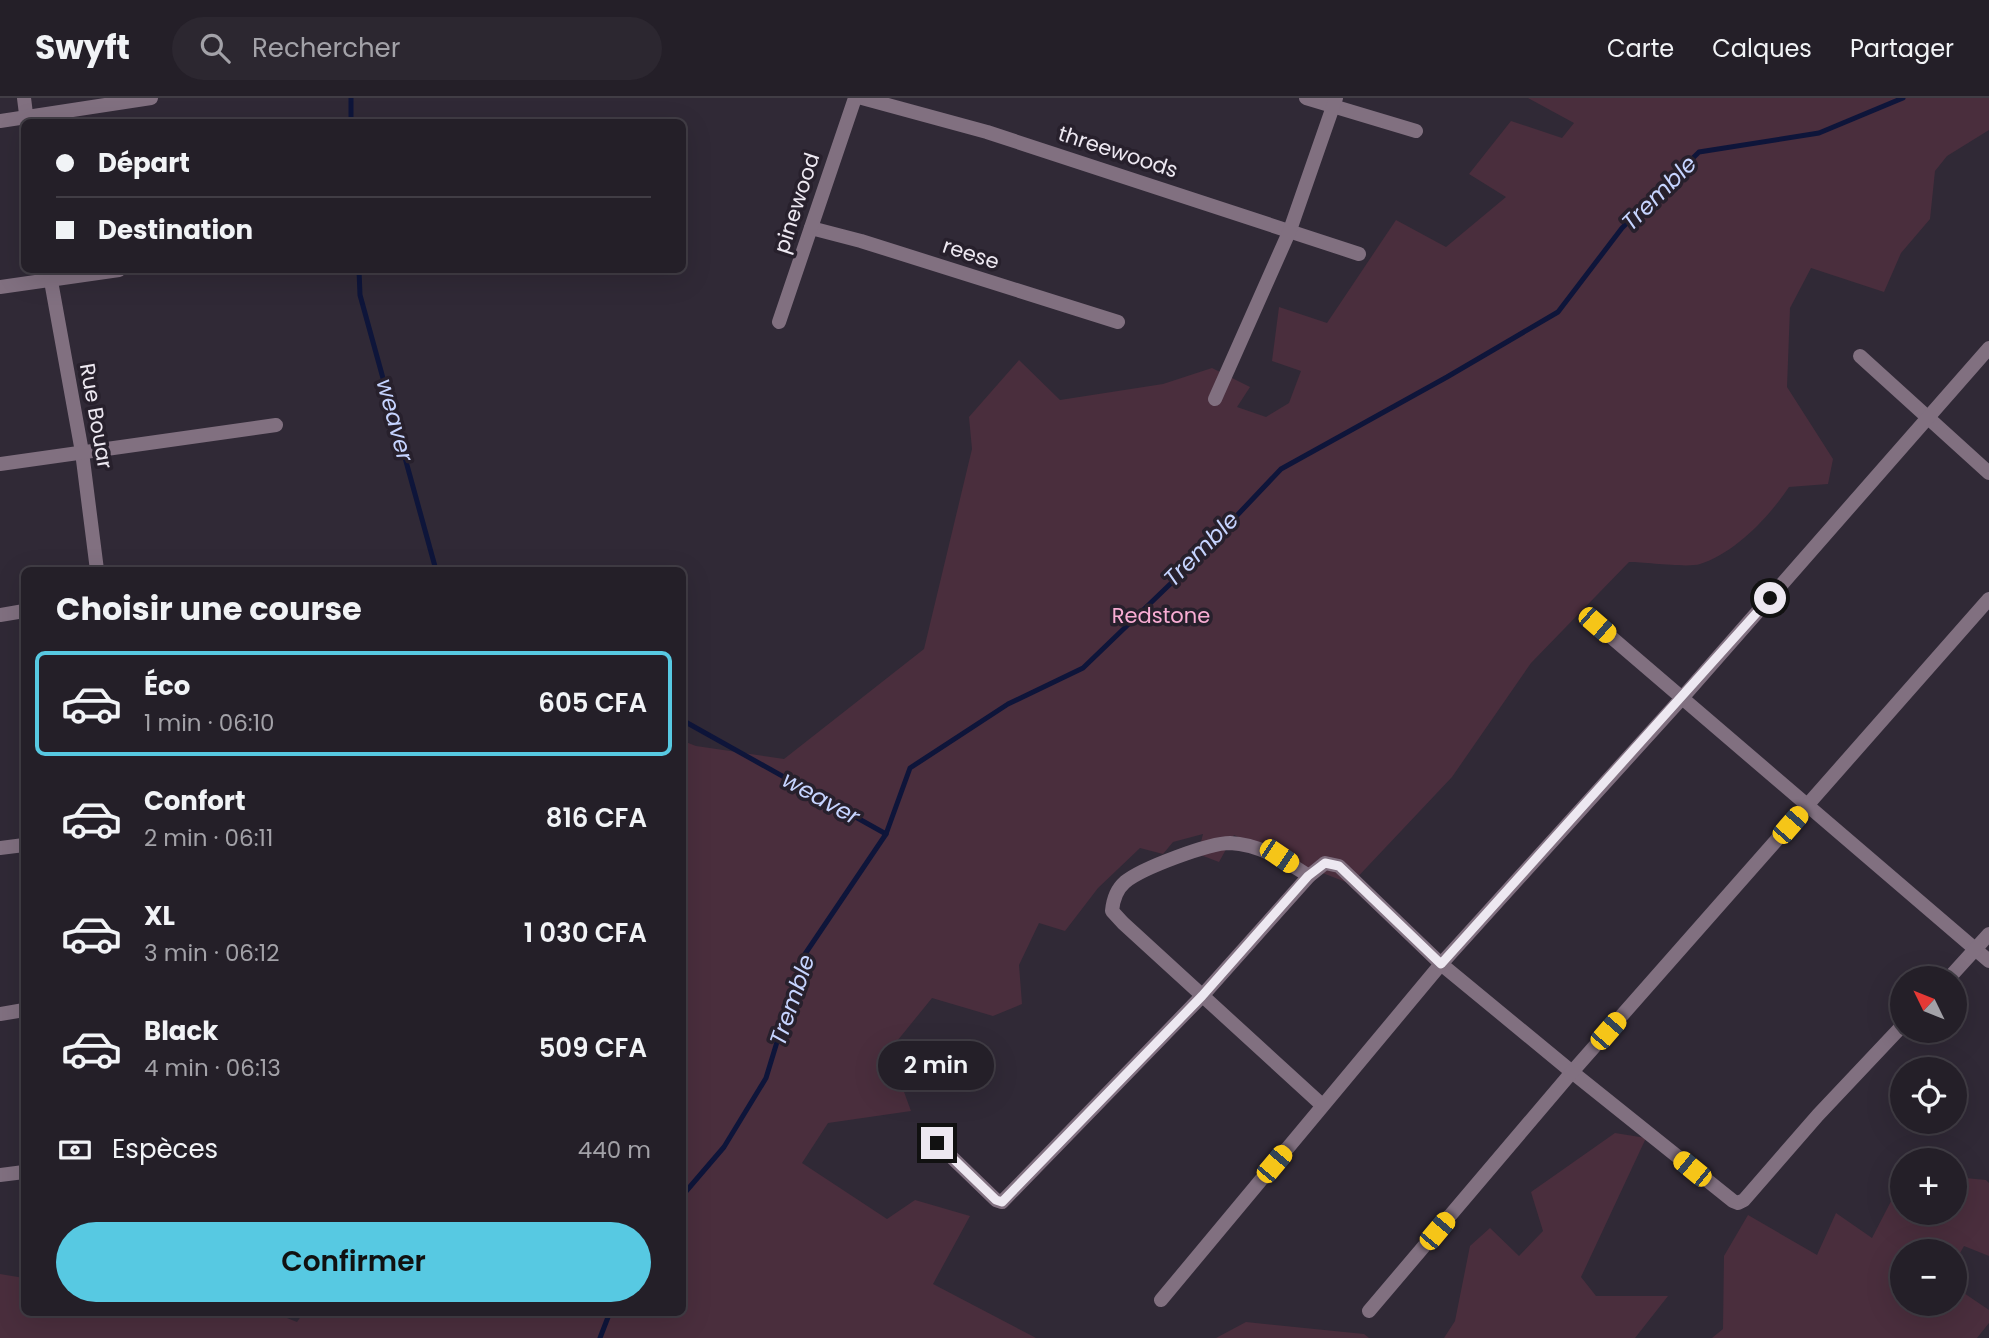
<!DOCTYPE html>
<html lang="fr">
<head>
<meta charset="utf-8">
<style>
	:root { --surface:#241f28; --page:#2c2730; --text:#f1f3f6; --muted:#a3a2a8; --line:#413d45; --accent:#57c9e2 }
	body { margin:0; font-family:Poppins,sans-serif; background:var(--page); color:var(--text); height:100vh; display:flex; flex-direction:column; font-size:26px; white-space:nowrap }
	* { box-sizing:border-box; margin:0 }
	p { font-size:23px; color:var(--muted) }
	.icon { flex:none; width:38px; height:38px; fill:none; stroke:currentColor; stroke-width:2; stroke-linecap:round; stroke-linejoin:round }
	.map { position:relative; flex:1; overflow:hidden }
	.panel { position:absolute; left:21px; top:469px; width:665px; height:749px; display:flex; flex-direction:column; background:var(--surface); border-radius:10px; box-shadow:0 7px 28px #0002,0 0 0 2px var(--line) }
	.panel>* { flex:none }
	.banner { position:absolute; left:21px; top:21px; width:665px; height:154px; border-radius:10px; box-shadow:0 7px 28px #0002,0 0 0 2px var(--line); display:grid; align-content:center; height:154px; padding:0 35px; background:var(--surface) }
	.needle { width:46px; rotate:313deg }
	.buttons { position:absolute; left:1890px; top:868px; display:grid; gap:14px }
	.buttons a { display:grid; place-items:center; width:77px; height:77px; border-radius:50%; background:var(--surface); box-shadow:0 7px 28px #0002,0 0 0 2px var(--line); font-size:35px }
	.end { position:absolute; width:32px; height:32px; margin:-16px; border:9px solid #ede8f1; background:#111; box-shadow:0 0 0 4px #111 }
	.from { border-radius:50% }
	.bubble { position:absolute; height:49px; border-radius:24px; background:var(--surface); box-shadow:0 7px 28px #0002,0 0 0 2px var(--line); font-size:23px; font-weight:600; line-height:49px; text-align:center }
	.car { position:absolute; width:21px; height:42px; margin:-21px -10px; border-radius:9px; box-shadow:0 0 5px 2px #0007; background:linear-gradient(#f5c518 24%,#345 0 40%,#f5c518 0 76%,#345 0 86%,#f5c518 0) }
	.banner b { display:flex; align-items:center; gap:24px; height:66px; font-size:26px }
	.banner b+b { border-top:2px solid var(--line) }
	.banner i { width:18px; height:18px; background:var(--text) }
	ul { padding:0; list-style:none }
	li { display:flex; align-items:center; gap:21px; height:105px; margin:0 14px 10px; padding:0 21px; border:4px solid transparent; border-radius:10px }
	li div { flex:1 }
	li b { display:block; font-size:26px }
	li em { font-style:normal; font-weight:600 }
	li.current { border-color:var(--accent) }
	li>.icon { width:63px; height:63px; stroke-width:1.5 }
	h2 { padding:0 35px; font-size:32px; line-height:84px }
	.pay { display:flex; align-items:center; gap:18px; height:77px; padding:0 35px; font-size:26px }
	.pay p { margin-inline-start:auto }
	.primary-button { display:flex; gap:14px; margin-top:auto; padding:14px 35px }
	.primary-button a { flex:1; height:80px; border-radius:42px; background:var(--accent); color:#111; font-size:28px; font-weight:600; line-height:80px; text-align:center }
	header { display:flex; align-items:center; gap:42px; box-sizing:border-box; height:98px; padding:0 35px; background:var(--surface); border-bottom:2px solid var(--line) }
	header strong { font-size:33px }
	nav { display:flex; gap:38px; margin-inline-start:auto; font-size:24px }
	.search { width:490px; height:63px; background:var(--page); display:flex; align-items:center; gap:18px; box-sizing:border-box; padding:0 24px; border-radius:38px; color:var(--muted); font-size:26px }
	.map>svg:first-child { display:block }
</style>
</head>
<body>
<header>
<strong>Swyft</strong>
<div class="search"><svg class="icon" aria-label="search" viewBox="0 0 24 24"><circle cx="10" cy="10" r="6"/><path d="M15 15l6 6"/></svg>Rechercher</div>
<nav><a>Carte</a><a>Calques</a><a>Partager</a></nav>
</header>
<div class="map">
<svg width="1989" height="1240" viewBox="0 0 1989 1240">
	<rect width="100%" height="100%" fill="#302936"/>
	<g fill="#4a2e3d">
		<path d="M1528 0H1989V32L1947 58 1935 73 1930 121 1901 155 1884 194 1811 170 1790 210 1787 289 1833 361 1828 386 1789 389C1769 419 1735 455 1700 466 1687 470 1645 464 1629 464L1531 565 1452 679 1351 786 1268 754 1234 737 1219 764 1198 756 1203 736 1173 744 1163 756 1140 750 1098 790 1065 833 1039 825 1019 867 1022 906 993 918 932 900 889 953 911 1013 828 1025 802 1065 887 1121 915 1102 970 1118 933 1186 1036 1240H0V1176L24 1180V1214H272L297 1224 304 1214H682L683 643 696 648 784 661 924 551 972 351 969 319 1019 262 1060 302 1163 286 1212 270 1250 289 1237 309 1266 319 1289 305 1301 273 1272 263 1279 209 1327 225 1396 122 1446 149 1506 99 1469 76 1511 23 1562 40 1574 25Z"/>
		<path d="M1615 1035 1646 1040 1581 1179 1596 1198H1668L1635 1240H1444L1455 1223 1470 1148 1490 1130 1519 1158 1543 1133 1531 1094Z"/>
		<path d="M1955 1079 1986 1082 1989 1085V1158L1964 1148 1955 1164V1153H1902V1206H1955V1189L1989 1212V1225L1977 1240H1712L1723 1231 1724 1158 1748 1117 1817 1157 1836 1115 1872 1140 1902 1082V1115H1955Z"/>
		<path d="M1246 1224 1364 1236 1369 1240H1216Z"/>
	</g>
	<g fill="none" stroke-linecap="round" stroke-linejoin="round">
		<g stroke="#0e153a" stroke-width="5">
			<path d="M351 0V24"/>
			<path d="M359 172 360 197 436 472"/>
			<path d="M682 622 886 736"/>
			<path d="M682 1098 724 1049 766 980 803 859 886 736 910 670 1008 606 1083 570 1190 467 1281 371 1447 279 1558 214 1622 130 1699 54 1819 35 1903 0"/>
			<path d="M600 1240 610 1214"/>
		</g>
		<g stroke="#817080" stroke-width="14">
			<path d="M24 0 27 24"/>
			<path d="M862 0 987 34 1359 156"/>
			<path d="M1306 0 1416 33"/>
			<path d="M0 23 151 0"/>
			<path d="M811 130 861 143 1118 224"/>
			<path d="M49 172 82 354 97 472"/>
			<path d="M0 189 119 172"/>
			<path d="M779 224 855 0"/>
			<path d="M1860 258 1989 375"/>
			<path d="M1215 301 1290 132 1336 0"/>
			<path d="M0 366 276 327"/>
			<path d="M0 517 24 513"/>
			<path d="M1597 527 1989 863"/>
			<path d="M0 750 24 747"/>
			<path d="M1309 778C1286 763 1259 746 1230 745 1209 745 1142 770 1125 784 1117 791 1113 802 1112 813L1123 825 1322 1007"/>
			<path d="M1949 880 1989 836"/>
			<path d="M0 916 24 912"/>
			<path d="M937 1045 996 1102 1002 1104 1202 898 1309 778 1325 765 1339 768 1441 866 1572 974 1733 1103 1738 1105 1744 1102 1818 1017 1902 928"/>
			<path d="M0 1077 24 1074"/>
			<path d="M1161 1202 1441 866 1682 600 1989 250"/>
			<path d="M1369 1213 1572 974 1989 501"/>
		</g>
	</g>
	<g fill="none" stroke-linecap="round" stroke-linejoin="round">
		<path stroke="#ede8f1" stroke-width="9" d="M937 1045 996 1102 1002 1104 1202 898 1308 778 1325 765 1339 768 1441 866 1770 500"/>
	</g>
	<g text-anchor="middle" stroke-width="7" stroke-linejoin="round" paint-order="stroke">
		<g font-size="21" fill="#ede8f1" stroke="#27202c">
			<text transform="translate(1118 54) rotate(18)" y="7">threewoods</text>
			<text transform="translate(797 105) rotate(-72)" y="7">pinewood</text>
			<text transform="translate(971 156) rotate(18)" y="7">reese</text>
			<text transform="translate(96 318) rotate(80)" y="7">Rue Bouar</text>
		</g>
		<g font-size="21" fill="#f9add4" stroke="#27202c">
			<text x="1161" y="525">Redstone</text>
		</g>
		<g font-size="23" font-style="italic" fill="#c6d4ff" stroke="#27202c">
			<text transform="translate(1659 95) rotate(-45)" y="8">Tremble</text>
			<text transform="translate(395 322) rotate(75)" y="8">weaver</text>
			<text transform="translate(1201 451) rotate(-45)" y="8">Tremble</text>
			<text transform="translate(821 700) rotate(29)" y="8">weaver</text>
			<text transform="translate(792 902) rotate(-71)" y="8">Tremble</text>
		</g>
	</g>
</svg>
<div class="buttons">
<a><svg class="needle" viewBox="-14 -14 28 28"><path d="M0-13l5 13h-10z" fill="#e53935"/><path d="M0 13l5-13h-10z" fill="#a3a2a8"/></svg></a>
<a><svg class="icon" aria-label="locate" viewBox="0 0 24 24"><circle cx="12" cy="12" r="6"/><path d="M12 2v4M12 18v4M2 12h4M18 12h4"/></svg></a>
<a>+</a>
<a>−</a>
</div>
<i class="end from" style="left:1770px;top:500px"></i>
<i class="end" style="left:937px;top:1045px"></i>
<div class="bubble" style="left:878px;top:943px;width:116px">2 min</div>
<i class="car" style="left:1597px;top:527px;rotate:131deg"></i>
<i class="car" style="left:1790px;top:727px;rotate:41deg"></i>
<i class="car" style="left:1279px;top:758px;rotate:124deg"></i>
<i class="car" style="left:1608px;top:933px;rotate:41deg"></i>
<i class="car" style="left:1274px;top:1066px;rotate:40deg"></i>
<i class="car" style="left:1692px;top:1071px;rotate:309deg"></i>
<i class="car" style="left:1437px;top:1133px;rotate:40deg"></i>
<div class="banner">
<b><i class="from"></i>Départ</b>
<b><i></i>Destination</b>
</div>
<section class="panel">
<h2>Choisir une course</h2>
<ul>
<li class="current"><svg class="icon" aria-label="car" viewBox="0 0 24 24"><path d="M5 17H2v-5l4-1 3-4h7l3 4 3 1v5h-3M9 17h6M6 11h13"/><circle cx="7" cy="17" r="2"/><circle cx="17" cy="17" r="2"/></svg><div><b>Éco</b><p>1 min · 06:10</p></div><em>605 CFA</em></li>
<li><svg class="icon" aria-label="car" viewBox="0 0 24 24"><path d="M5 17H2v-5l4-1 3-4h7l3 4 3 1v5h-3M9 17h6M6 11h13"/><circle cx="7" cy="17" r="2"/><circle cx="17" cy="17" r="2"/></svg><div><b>Confort</b><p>2 min · 06:11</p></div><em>816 CFA</em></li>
<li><svg class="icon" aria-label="car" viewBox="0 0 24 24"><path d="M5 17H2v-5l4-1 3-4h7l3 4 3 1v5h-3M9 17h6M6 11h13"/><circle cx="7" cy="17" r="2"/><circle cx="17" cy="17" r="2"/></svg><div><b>XL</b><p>3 min · 06:12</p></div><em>1 030 CFA</em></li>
<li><svg class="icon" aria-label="car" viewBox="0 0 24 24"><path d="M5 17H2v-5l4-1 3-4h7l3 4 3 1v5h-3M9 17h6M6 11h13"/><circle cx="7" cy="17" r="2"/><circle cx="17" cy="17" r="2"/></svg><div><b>Black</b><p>4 min · 06:13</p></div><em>509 CFA</em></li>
</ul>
<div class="pay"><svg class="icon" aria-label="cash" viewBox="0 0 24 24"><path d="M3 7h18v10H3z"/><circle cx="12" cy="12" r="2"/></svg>Espèces<p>440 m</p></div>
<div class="primary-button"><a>Confirmer</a></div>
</section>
</div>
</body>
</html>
